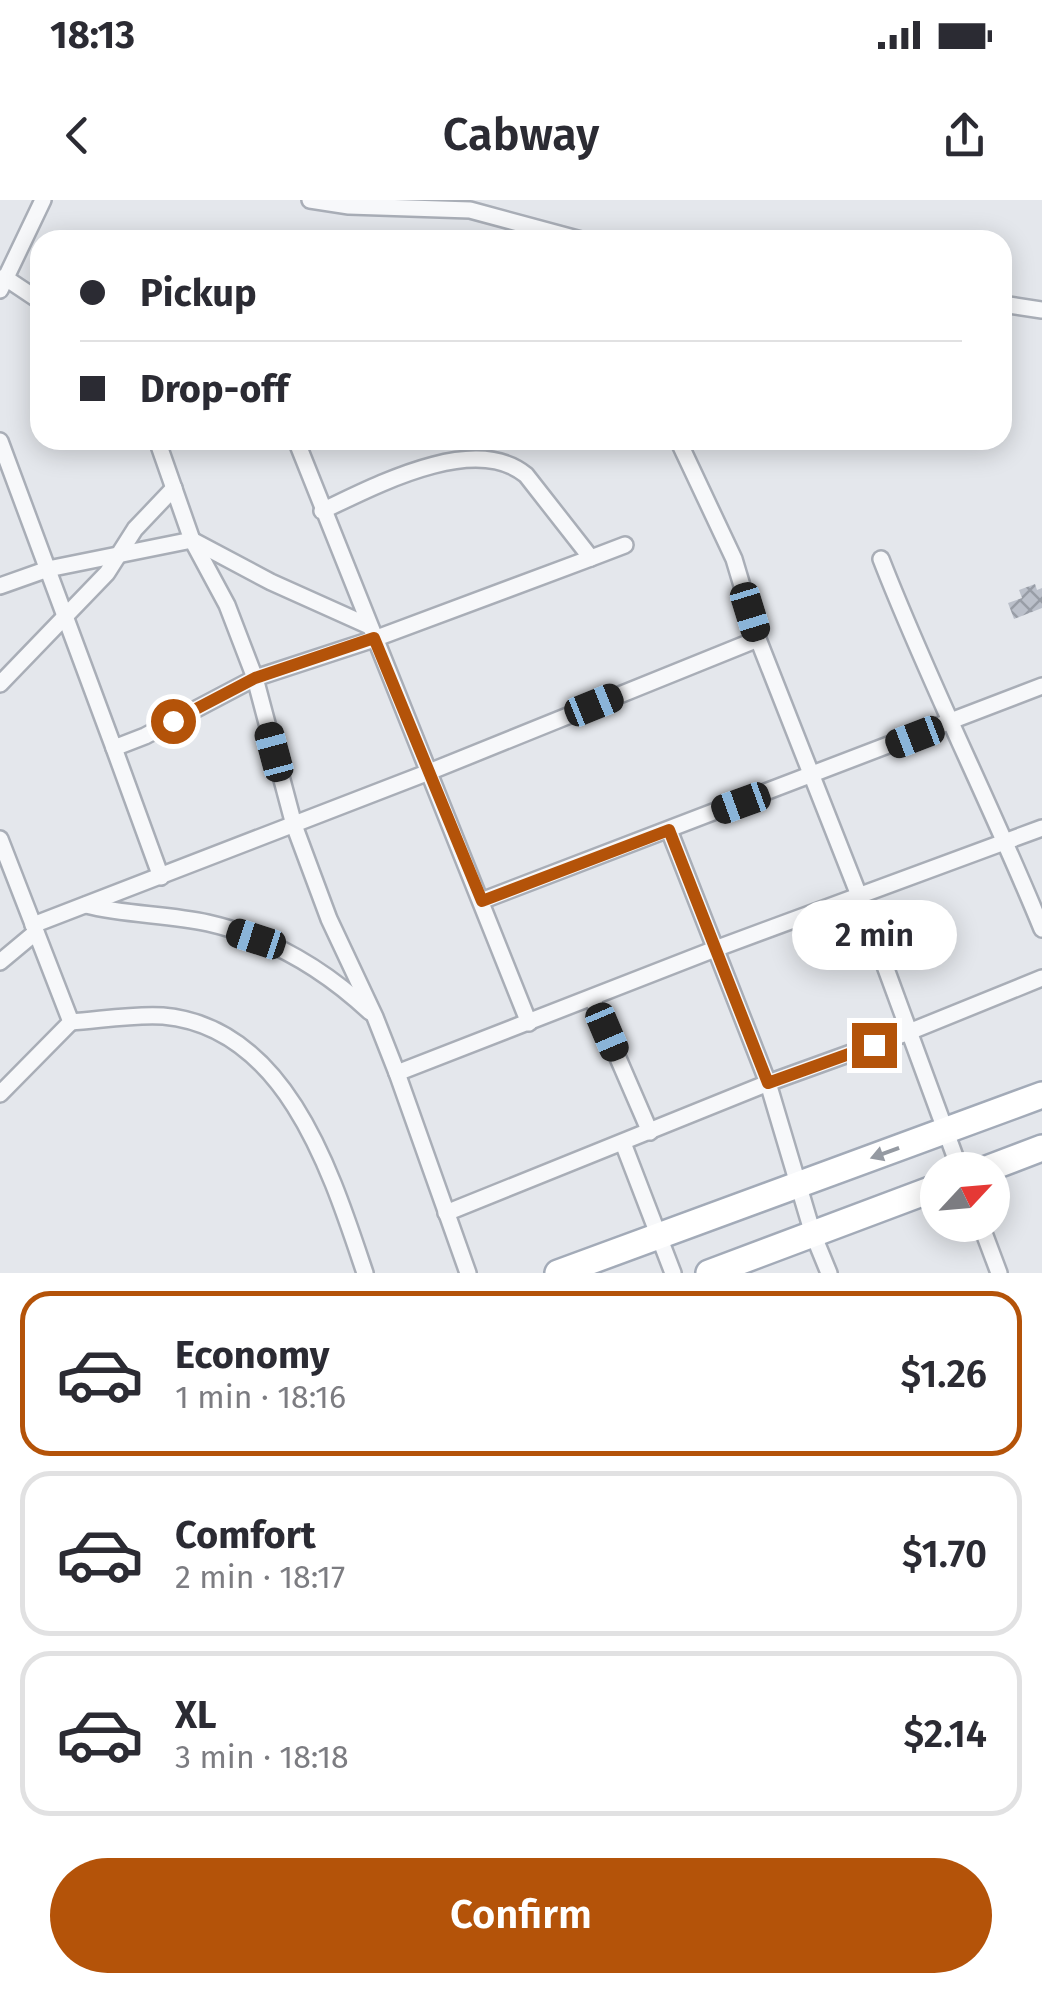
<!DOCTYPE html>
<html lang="en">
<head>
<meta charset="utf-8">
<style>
	:root { --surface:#fff; --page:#f2f2f3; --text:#2b2b33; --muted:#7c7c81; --line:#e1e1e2; --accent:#b45309 }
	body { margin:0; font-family:"Fira Sans",sans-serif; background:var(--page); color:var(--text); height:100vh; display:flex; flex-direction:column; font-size:38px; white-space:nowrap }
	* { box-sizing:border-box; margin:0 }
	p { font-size:32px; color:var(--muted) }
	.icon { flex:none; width:55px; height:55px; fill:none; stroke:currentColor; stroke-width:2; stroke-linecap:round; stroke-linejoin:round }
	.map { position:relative; height:1073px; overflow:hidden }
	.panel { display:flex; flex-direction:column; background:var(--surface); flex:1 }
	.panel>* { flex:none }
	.guide { position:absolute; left:30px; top:30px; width:982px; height:220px; border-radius:30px; box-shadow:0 5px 25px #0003; display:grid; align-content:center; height:220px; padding:0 50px; background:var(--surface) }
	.needle { width:65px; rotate:64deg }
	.fabs { position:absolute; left:920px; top:952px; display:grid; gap:20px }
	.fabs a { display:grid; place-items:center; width:90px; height:90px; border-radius:50%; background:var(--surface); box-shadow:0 5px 25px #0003; font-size:50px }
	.end { position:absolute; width:45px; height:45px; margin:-22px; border:12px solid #b45309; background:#fff; box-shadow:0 0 0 5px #fff }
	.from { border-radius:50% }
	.bubble { position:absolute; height:70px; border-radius:35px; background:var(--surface); box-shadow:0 5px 25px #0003; font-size:32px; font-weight:600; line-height:70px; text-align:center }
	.car { position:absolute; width:30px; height:60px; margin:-30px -15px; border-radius:12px; box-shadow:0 0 8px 2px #0007; background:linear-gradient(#222 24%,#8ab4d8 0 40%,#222 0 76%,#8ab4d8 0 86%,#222 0) }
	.guide b { display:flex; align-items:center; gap:35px; height:95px; font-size:38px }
	.guide b+b { border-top:2px solid var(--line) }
	.guide i { width:25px; height:25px; background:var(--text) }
	ul { padding:18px 0 0; list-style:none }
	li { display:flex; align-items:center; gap:30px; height:165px; margin:0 20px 15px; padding:0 30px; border:5px solid var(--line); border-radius:30px }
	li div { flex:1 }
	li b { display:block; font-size:38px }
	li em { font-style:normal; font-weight:600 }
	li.on { border-color:var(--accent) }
	li>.icon { width:90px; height:90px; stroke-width:1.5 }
	.cta { display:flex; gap:20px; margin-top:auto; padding:20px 50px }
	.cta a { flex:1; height:115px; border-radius:60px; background:var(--accent); color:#fff; font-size:40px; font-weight:600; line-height:115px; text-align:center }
	.status { display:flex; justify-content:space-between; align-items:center; height:70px; padding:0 50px; background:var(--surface); direction:ltr }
	.status svg { height:28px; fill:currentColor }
	header { display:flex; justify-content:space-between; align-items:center; height:130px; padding:0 50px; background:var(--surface); font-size:45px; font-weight:600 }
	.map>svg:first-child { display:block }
</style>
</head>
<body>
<div class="status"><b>18:13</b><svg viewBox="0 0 49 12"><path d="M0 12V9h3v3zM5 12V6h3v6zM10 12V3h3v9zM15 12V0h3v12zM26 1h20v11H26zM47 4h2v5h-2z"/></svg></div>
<header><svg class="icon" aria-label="back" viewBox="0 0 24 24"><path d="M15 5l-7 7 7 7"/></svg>Cabway<svg class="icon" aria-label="share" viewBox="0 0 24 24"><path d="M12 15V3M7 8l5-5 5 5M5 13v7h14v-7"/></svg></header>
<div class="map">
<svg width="1042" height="1073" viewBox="0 0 1042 1073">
	<defs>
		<pattern id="building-cross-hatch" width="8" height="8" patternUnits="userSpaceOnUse" patternTransform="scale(2.5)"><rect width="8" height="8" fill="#bbc0ca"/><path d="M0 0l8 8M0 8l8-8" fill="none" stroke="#989da6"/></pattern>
	</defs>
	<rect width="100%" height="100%" fill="#e4e7ec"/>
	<path fill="url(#building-cross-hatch)" d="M1035 384 1037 390 1042 388V408L1014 419 1008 403 1022 398 1019 390Z"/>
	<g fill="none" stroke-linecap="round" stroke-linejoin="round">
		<defs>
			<g id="street">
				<path d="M310 0 349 6 470 10 581 40"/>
				<path d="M4 77 40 101"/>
				<path d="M0 90 43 0"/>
				<path d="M1002 104 1042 110"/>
				<path d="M157 240 192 340 227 405 255 478 294 625 329 719 375 817 397 873 468 1073"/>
				<path d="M296 240 529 823"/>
				<path d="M678 240 734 359 758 439 860 698 960 970"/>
				<path d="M0 241 114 548 145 536 255 478 374 439 591 358 526 275C474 232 373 287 322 311"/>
				<path d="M591 358 625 345"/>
				<path d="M881 359C930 485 991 604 1042 729"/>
				<path d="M0 386 48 369 192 340 271 382 369 426"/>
				<path d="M0 484 107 373 135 329 174 288"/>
				<path d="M114 548 161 677"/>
				<path d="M669 630 768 883 813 1034 829 1073"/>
				<path d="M0 639 71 822 0 894"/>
				<path d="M481 701 1042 486"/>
				<path d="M86 705C126 715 167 714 208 723 270 737 324 769 370 812"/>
				<path d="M33 725 429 572 758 439"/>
				<path d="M0 762 36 732"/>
				<path d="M592 798 650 932"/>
				<path d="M71 822C100 820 133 814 163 816 287 827 332 975 365 1073"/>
				<path d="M397 873 715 749 1042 628"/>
				<path d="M623 943 673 1073"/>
				<path d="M446 1013 768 883 909 832 1042 778"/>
				<path d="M981 1025 999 1073"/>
			</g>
			<g id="primary">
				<path d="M984 970 1042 948"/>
				<path d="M558 1073 1042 895"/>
				<path d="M709 1073 938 987"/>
			</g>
		</defs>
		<use href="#street" stroke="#a9aeb7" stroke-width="20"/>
		<use href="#primary" stroke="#a3abb8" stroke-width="30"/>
		<use href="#street" stroke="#f7f8fa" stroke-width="15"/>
		<use href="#primary" stroke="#fff" stroke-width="25"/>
	</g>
	<defs><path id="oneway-solid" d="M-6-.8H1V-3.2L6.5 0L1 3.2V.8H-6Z" transform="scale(2.5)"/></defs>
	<use fill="#959aa2" href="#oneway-solid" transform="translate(885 953) rotate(160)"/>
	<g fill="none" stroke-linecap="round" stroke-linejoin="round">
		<path stroke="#b45309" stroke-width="12" d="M173 521 255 478 374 438 482 701 669 630 768 883 874 845"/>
	</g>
</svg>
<div class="fabs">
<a><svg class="needle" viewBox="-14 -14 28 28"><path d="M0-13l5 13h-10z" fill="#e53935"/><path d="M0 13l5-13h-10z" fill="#7c7c81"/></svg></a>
</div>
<i class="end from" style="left:173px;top:521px"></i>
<i class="end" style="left:874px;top:845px"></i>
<div class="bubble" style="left:792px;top:700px;width:165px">2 min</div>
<i class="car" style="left:750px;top:412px;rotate:163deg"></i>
<i class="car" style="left:594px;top:505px;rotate:68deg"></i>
<i class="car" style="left:915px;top:537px;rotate:249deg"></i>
<i class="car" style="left:274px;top:552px;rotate:345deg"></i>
<i class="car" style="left:741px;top:603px;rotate:250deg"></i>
<i class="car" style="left:256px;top:739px;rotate:288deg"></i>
<i class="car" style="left:607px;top:832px;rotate:157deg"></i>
<div class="guide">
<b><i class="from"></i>Pickup</b>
<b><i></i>Drop-off</b>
</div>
</div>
<section class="panel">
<ul>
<li class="on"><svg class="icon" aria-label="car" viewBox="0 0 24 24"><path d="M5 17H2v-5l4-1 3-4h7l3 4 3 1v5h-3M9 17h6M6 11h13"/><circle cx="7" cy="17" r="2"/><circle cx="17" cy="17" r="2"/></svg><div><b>Economy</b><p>1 min · 18:16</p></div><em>$1.26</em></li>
<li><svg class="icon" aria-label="car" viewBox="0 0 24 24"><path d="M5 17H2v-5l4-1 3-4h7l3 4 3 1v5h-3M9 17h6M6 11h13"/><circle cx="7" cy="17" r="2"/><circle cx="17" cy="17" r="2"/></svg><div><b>Comfort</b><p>2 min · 18:17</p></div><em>$1.70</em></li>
<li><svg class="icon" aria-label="car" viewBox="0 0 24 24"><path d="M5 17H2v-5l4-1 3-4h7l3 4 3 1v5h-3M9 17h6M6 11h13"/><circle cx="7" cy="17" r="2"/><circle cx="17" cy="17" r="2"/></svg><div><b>XL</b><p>3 min · 18:18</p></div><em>$2.14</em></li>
</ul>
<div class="cta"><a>Confirm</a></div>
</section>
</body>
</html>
